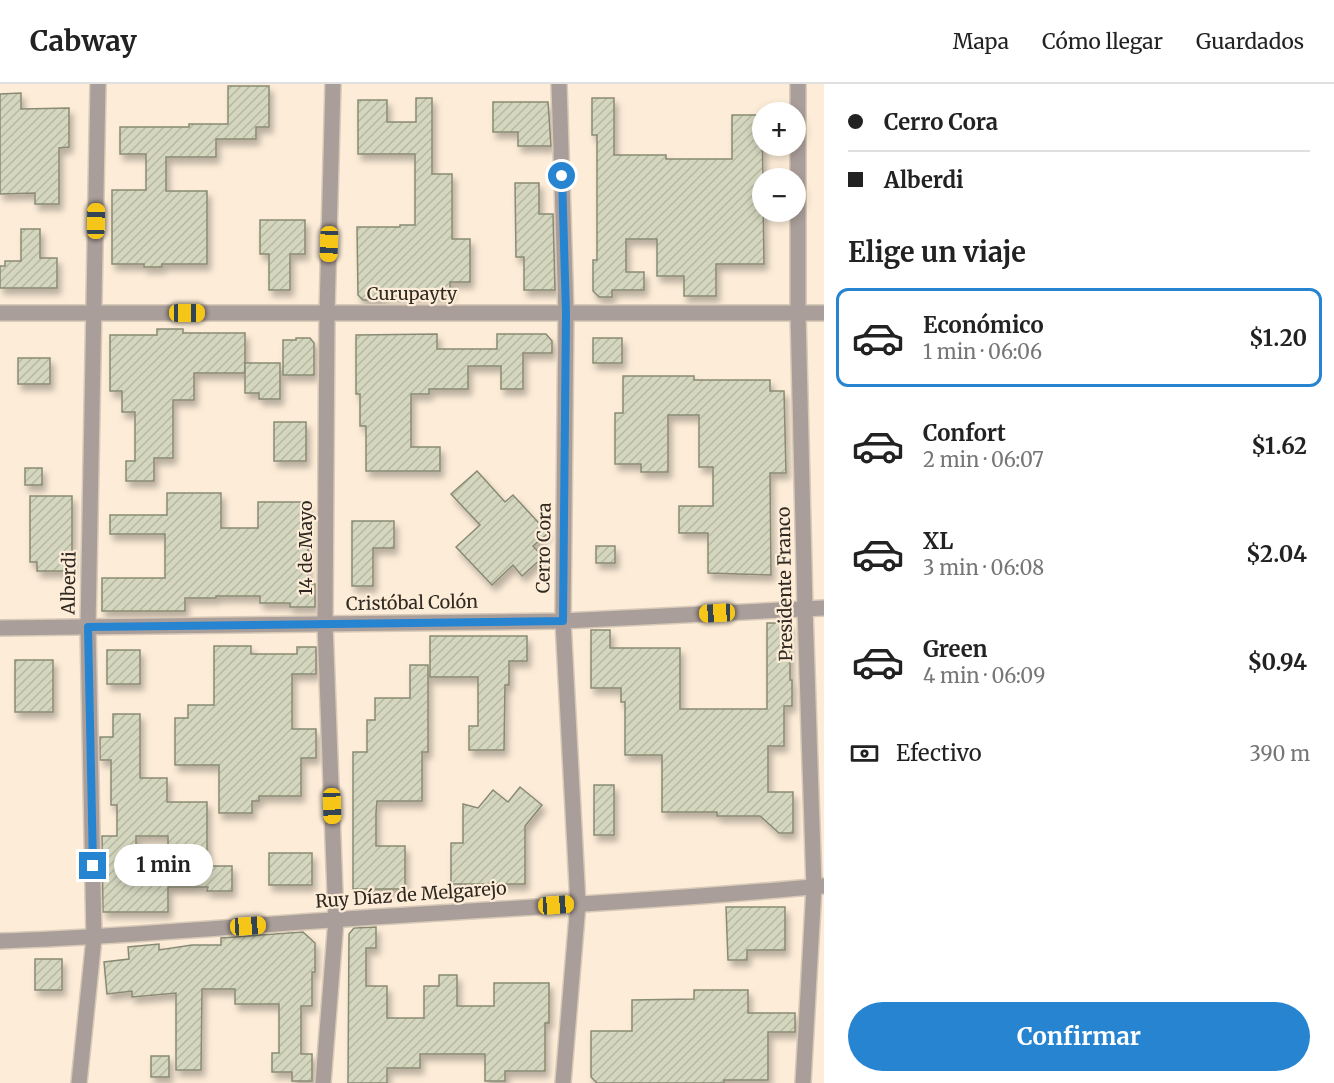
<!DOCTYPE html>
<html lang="es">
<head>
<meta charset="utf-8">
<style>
	:root { --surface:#fff; --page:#f2f2f2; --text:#222; --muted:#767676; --line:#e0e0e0; --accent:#2684d1 }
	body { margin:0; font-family:Merriweather,serif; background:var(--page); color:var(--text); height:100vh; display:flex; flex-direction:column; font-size:22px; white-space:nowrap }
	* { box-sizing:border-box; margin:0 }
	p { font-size:20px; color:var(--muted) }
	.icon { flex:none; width:33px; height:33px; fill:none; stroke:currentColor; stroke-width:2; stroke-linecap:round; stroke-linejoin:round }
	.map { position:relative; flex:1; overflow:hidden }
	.drawer { display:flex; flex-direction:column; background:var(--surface); width:510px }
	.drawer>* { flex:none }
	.hud { display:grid; align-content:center; height:132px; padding:0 24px; background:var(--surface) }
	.tools { position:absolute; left:752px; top:18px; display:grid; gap:12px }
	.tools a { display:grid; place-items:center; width:54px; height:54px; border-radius:50%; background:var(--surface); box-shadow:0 3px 9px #0003; font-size:30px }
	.end { position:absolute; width:27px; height:27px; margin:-14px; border:8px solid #2684d1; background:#fff; box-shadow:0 0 0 3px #fff }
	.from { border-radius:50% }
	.bubble { position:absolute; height:42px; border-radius:21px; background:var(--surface); box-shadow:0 3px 9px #0003; font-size:20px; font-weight:700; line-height:42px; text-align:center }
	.car { position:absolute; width:18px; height:36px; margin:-18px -9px; border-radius:8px; box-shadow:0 0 4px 2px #0007; background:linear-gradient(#f5c518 24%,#345 0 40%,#f5c518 0 76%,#345 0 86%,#f5c518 0) }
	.hud b { display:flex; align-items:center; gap:21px; height:57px; font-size:22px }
	.hud b+b { border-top:2px solid var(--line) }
	.hud i { width:15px; height:15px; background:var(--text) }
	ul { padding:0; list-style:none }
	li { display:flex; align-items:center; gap:18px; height:99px; margin:0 12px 9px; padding:0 12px; border:3px solid transparent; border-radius:12px }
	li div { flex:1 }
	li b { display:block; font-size:22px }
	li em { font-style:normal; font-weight:700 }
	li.on { border-color:var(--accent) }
	li>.icon { width:54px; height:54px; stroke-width:1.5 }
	h2 { padding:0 24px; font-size:27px; line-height:72px }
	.pay { display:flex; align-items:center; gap:15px; height:66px; padding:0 24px; font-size:22px }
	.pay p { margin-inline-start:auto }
	.primary-button { display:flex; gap:12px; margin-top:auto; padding:12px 24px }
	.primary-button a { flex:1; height:69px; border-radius:36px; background:var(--accent); color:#fff; font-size:24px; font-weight:700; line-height:69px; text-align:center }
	header { display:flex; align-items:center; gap:36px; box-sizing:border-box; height:84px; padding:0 30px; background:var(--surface); border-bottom:2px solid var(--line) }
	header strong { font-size:28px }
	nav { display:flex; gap:33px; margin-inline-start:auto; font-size:21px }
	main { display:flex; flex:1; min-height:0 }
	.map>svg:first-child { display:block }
</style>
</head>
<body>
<header>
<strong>Cabway</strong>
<nav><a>Mapa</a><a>Cómo llegar</a><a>Guardados</a></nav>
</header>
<main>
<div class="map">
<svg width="824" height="999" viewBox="0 0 824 999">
	<defs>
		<pattern id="building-hatch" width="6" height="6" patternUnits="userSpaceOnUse" patternTransform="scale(1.5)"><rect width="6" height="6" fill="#d5d6be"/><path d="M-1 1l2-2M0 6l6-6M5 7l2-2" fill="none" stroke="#b7b8a3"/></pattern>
		<filter id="shadow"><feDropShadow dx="3.5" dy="6" stdDeviation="3" flood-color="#0004"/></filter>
	</defs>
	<rect width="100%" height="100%" fill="#fdedd8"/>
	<g fill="url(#building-hatch)" stroke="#898a73" stroke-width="1.5" fill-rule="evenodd" filter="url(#shadow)">
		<path d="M228 2H269V43H256V55H216V73H166V107H207V180H162V183H144V180H112V106H146V70H120V43H189V40H228Z"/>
		<path d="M21 9V25L69 24V63L59 64V120H35V109L0 110V10Z"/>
		<path d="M416 14H432V90H452V155H470V198H450V212H383V216H363L358 211 357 143H400V141H415V70H358V16H387V38H416Z"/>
		<path d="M592 14H614V71H666V75H732V31H762L764 180H716V212H684V192H657V155H626V188H644V206H612V213H599L593 207V176H597V51H592Z"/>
		<path d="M493 18H548L551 62H518V48H493Z"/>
		<path d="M515 99H539V130H553L555 206H524V173H516Z"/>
		<path d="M260 136H305V170H290V206H269V170H260Z"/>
		<path d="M21 145H40V174H57V204H0V182H5V177H21Z"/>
		<path d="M157 245H183V249H245V289H194V316H173V374H154V397H126V377H135V328H122V307H110V251H157Z"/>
		<path d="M437 250V265H497V250H546L552 257V269H523V305H501V282H468V305H429V310H411V363H440V387H366V342H360V310H356V251Z"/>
		<path d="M296 254H310L314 259V291H283V256H296Z"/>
		<rect x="593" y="254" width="29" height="25"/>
		<rect x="18" y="274" width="32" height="26"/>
		<path d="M245 279H280V315H259V309H245Z"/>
		<path d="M623 292H694V296H770V307H784L786 389H770L771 491 708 489V449H679V422H713V383H699V331H668V388H641V380H615V329H623Z"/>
		<rect x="274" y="338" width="32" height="39"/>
		<rect x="25" y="384" width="17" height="17"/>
		<path d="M477 387 505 418 513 411 548 449 533 462 543 473 522 492 513 481 492 501 456 463 480 441 451 410Z"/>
		<path d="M167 409H221V444H258V418H308V500H315V523H290V519H260V512H216V514H185V527H102V494H165V450H110V431H167Z"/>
		<path d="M30 412H72V487H37V478H30Z"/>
		<path d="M352 437H394V464H373V502H352Z"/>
		<rect x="596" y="462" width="19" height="17"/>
		<path d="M767 539H790V596H792V622H784V662H768V708H793V749H779L760 732H717V728H662V671H625V618H621V604H591V546H610V564H680V625H767Z"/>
		<path d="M430 552H527V577H509V601H505L504 666H469V642H478V593H430Z"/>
		<path d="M214 562H251V570H297V563H316V590H292V645H316V674H301V712H259V717H252V729H219V681H175V634H188V621H214Z"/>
		<rect x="107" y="566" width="33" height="34"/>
		<rect x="15" y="576" width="38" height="52"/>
		<path d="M410 581H428V668H422V717H377L376 728V762H405V805H353V668H367V636H375V614H410Z"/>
		<path d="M113 630H140V694H167V718H207V782H232V807H207L208 803H168V828H103L102 752H117V721H111V676H100V653H113ZM136 752H168V786H136Z"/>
		<rect x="594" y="701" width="20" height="50"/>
		<path d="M520 703 542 721 525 742V800H451V759H463V720L478 724 493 706 508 718Z"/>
		<rect x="269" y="769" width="43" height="32"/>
		<path d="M726 823H785V866H747V876H728Z"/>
		<path d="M376 843V864H366V902H387V934H424V902H439V891H457V922H494V899H549V939H545V987H505V997H485V970H420V984H387V999H348L349 850 354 844Z"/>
		<path d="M303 848 315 859V888H312V922H301V970H312V997H292V988H272V969H279V920H235V905H202L201 986H176V909L132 913V907L107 910 104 878 129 875 128 863 159 860V866L192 861H221V854Z"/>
		<rect x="35" y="875" width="27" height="31"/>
		<path d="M694 906H748V929H795V948H768V996H724V999H597L591 993V947H632V916L694 915Z"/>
		<rect x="151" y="972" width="18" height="21"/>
	</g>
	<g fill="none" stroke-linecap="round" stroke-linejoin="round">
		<defs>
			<g id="street">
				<path d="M559 0 566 229 563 537 578 820 563 999"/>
				<path d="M798 0V229L805 525 814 803 803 999"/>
				<path d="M0 229H824"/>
				<path d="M0 544 563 537 824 524"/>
				<path d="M0 857C125 853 250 841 375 833 525 823 674 816 823 802"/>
				<path d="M79 999 94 854 88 543 98 0"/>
				<path d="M323 999 336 836 325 540 327 229 333 0"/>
			</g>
		</defs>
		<use href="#street" stroke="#d8cab7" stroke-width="18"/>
		<use href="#street" stroke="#aa9e9a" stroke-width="15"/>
	</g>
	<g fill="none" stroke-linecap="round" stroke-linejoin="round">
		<path stroke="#2684d1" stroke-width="8" d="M93 782 88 543 563 537 566 229 562 92"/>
	</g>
	<g text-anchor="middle" stroke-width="4.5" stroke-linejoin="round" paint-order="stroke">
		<g font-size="18" fill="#2f2921" stroke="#fdedd8">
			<text x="412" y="216">Curupayty</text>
			<text transform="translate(306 464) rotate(-90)" y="6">14 de Mayo</text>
			<text transform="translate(544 464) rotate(-89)" y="6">Cerro Cora</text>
			<text transform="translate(69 499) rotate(-89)" y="6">Alberdi</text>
			<text transform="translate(785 500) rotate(-91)" y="6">Presidente Franco</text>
			<text transform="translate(412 519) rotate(-1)" y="6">Cristóbal Colón</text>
			<text transform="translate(411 811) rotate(-4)" y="6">Ruy Díaz de Melgarejo</text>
		</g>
	</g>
</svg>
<div class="tools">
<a>+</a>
<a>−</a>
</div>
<i class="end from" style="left:562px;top:92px"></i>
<i class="end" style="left:93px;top:782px"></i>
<div class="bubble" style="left:114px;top:760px;width:99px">1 min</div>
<i class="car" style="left:96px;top:137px;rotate:1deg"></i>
<i class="car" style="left:329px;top:160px;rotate:182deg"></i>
<i class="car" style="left:187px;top:229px;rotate:90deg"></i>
<i class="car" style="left:717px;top:529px;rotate:267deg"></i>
<i class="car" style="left:332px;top:722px;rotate:178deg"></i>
<i class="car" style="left:556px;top:821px;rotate:86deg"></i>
<i class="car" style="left:248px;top:842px;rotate:86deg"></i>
</div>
<section class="drawer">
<div class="hud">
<b><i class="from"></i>Cerro Cora</b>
<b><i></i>Alberdi</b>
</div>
<h2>Elige un viaje</h2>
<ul>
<li class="on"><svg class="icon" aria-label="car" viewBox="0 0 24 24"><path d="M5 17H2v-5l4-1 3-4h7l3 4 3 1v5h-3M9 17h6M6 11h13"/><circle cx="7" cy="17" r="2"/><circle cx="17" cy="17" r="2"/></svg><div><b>Económico</b><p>1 min · 06:06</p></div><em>$1.20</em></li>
<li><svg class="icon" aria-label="car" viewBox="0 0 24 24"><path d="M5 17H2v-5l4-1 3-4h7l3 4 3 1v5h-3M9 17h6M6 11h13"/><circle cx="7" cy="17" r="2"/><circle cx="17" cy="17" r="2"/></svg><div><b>Confort</b><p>2 min · 06:07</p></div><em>$1.62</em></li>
<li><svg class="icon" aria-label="car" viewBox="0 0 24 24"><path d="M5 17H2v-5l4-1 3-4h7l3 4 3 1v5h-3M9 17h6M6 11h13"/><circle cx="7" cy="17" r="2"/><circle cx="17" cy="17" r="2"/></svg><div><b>XL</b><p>3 min · 06:08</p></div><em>$2.04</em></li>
<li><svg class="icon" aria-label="car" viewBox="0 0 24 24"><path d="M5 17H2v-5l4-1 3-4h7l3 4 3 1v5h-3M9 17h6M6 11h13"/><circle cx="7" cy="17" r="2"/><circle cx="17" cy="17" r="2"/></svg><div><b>Green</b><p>4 min · 06:09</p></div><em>$0.94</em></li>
</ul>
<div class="pay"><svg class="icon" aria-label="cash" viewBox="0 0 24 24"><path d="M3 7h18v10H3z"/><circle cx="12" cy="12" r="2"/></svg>Efectivo<p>390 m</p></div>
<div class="primary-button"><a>Confirmar</a></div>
</section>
</main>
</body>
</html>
